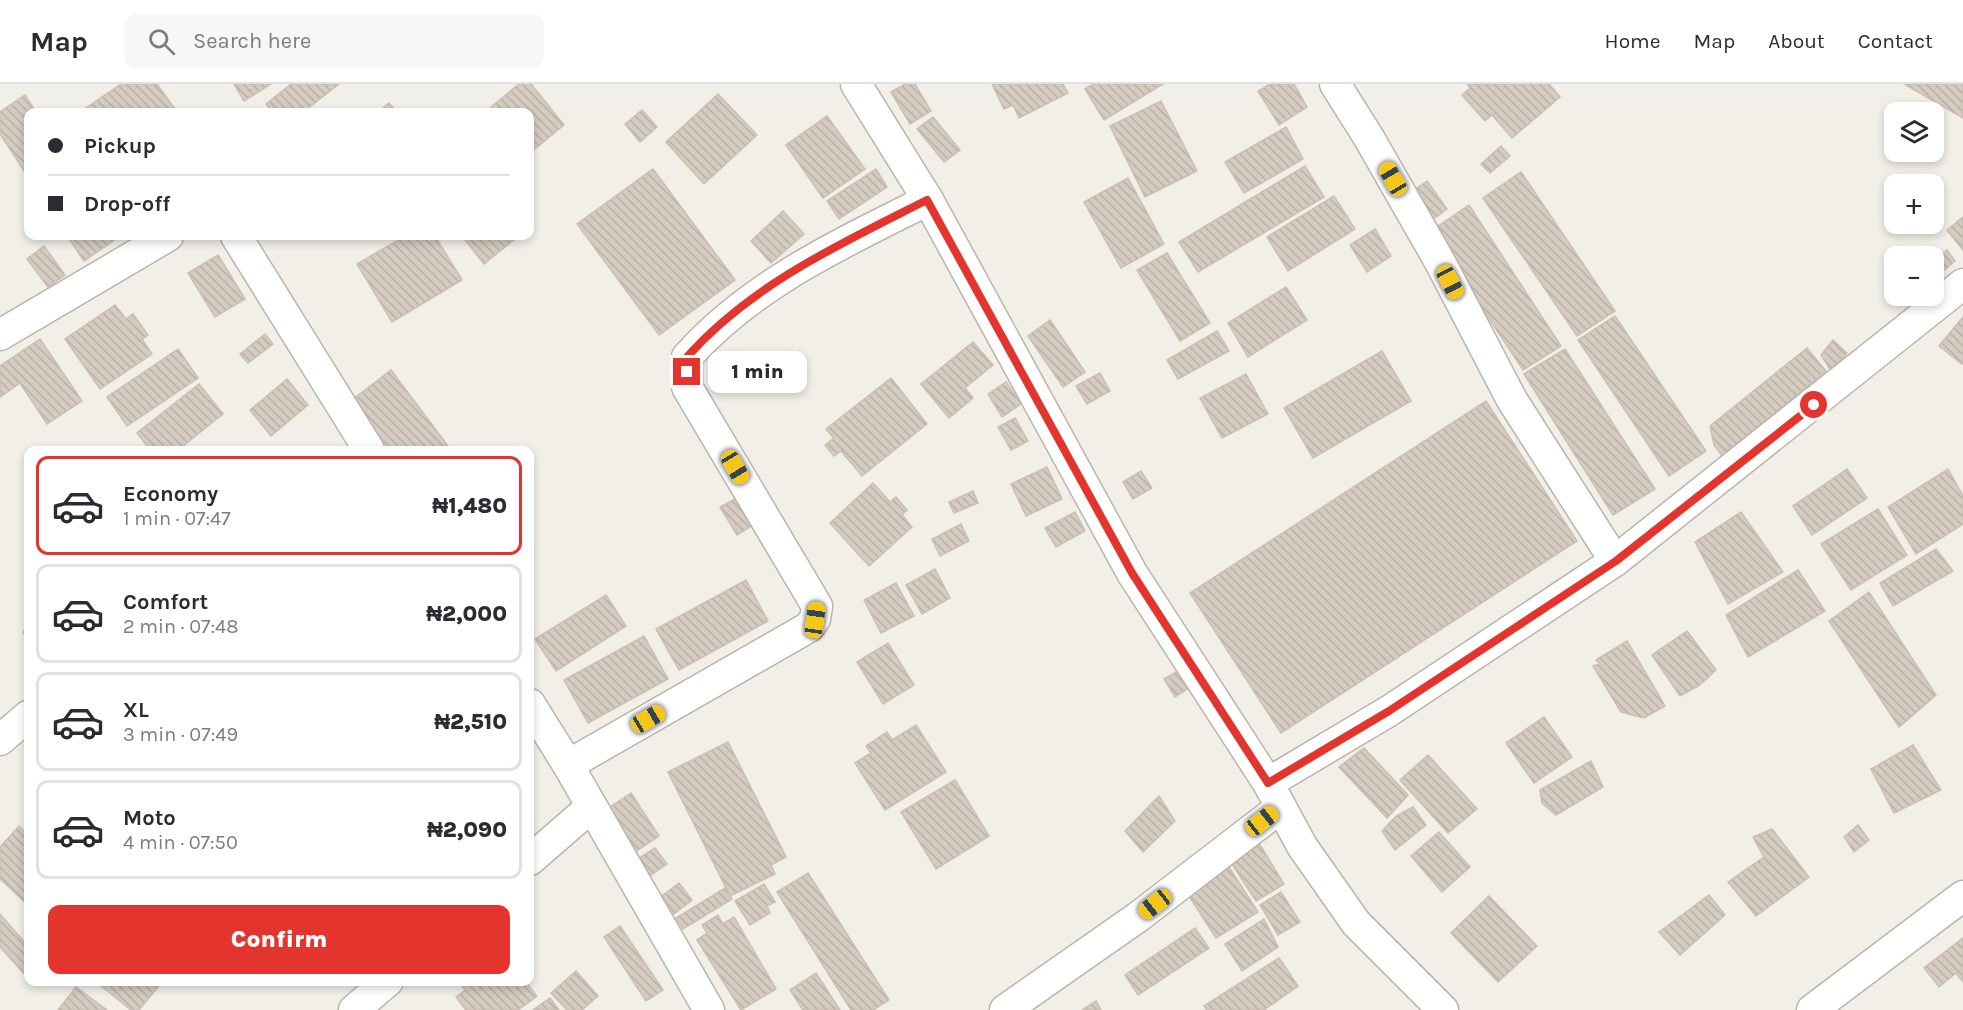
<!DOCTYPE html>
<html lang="en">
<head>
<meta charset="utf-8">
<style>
	:root { --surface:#fff; --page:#f7f7f7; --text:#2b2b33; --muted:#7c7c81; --line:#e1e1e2; --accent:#e3342d }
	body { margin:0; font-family:Karla,sans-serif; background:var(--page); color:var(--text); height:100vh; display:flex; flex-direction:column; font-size:22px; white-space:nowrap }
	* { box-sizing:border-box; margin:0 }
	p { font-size:20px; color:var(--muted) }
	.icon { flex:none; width:33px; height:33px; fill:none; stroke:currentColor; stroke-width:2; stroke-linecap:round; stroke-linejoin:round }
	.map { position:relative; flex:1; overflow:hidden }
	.details { position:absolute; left:24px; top:362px; width:510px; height:540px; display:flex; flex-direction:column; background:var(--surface); border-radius:12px; box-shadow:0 3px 9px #0003 }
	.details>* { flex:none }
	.guide { position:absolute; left:24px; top:24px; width:510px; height:132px; border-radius:12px; box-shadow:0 3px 9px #0003; display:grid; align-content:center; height:132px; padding:0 24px; background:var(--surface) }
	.controls { position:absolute; left:1884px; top:18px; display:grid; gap:12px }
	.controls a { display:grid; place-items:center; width:60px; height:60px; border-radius:12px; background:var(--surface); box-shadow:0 3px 9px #0003; font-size:30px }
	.end { position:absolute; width:27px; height:27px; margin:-14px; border:8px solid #e3342d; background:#fff; box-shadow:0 0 0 3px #fff }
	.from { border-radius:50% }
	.bubble { position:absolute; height:42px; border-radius:12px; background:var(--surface); box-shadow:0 3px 9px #0003; font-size:20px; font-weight:800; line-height:42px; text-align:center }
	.car { position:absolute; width:18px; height:36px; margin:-18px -9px; border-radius:8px; box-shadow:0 0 4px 2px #0007; background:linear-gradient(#f5c518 24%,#345 0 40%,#f5c518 0 76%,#345 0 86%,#f5c518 0) }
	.guide b { display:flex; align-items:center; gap:21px; height:57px; font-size:22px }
	.guide b+b { border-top:2px solid var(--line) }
	.guide i { width:15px; height:15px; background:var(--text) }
	ul { padding:10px 0 0; list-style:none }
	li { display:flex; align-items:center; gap:18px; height:99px; margin:0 12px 9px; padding:0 12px; border:3px solid var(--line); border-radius:12px }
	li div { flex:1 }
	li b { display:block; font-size:22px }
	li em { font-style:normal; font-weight:800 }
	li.selected { border-color:var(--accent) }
	li>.icon { width:54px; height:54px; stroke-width:1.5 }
	.action { display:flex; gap:12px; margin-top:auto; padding:12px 24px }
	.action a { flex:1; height:69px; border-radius:12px; background:var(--accent); color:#fff; font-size:24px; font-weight:800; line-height:69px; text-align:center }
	header { display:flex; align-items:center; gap:36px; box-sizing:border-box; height:84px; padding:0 30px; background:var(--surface); border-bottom:2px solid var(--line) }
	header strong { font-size:28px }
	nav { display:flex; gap:33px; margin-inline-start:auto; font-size:21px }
	.search { width:420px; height:54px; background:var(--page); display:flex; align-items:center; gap:15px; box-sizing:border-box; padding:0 21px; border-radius:12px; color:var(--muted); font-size:22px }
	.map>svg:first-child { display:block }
</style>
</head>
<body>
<header>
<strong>Map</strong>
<div class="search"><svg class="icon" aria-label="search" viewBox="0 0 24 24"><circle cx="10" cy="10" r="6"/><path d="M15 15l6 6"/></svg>Search here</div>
<nav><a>Home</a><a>Map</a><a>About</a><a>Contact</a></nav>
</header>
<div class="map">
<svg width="1963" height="926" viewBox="0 0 1963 926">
	<defs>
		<pattern id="building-back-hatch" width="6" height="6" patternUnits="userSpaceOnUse" patternTransform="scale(1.5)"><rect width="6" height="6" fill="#d5cbc1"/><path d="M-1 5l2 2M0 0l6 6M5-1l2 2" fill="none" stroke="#b8afa6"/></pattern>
	</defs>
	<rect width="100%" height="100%" fill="#f2eee8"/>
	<g fill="url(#building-back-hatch)" stroke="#ccbfb2" stroke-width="1.5">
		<path d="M121 0H157L177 28H80Z"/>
		<path d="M234 0H271L244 17Z"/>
		<path d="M291 0H339L303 28H272L266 20Z"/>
		<path d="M519 0H531L564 41 530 69V28H495L491 23Z"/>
		<path d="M905 0H915L931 27 910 40 891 8Z"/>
		<path d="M992 0H1063L1068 9 1019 34 1013 21 1004 25Z"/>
		<path d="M1093 0H1163L1104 36 1085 5Z"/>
		<path d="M1270 0H1294L1307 23 1279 41 1258 7Z"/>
		<path d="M1467 0H1549L1560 13 1512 54 1492 31 1485 37 1462 11 1470 4Z"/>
		<path d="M1904 0H1963V34Z"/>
		<path d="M718 10 757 51 704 100 666 58Z"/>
		<path d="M25 11 36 28H28V93L0 50V28Z"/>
		<path d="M1161 17 1197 87 1145 113 1110 42Z"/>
		<path d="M389 19 397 28H380L379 27Z"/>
		<path d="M642 26 657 43 640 58 625 40Z"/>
		<path d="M827 32 865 85 823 114 786 61Z"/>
		<path d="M933 33 960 66 944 78 917 45Z"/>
		<path d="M1286 43 1303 75 1244 109 1225 78Z"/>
		<path d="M1501 62 1510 72 1490 89 1481 80Z"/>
		<path d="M1305 82 1324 113 1198 188 1179 158Z"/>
		<path d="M653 85 735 196 659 251 577 140Z"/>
		<path d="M876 85 887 103 839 135 827 117Z"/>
		<path d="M1521 88 1615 227 1577 252 1483 114Z"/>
		<path d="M1128 94 1164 160 1121 184 1084 118Z"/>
		<path d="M1427 97 1447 125 1428 139 1407 111Z"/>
		<path d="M1334 112 1355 145 1288 187 1267 153Z"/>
		<path d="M1469 121 1561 262 1523 286 1431 147Z"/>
		<path d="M783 127 804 150 771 179 751 157Z"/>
		<path d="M1963 133V166L1947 146Z"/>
		<path d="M1375 145 1391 172 1367 188 1350 161Z"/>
		<path d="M67 152H118L119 153 84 177Z"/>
		<path d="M405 152H435L462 196 392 238 357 180Z"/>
		<path d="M462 152H515L516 154 484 180Z"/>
		<path d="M44 162 65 191 48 203 27 175Z"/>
		<path d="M1947 166 1955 177 1934 195V176Z"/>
		<path d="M1167 169 1210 239 1180 257 1137 186Z"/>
		<path d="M218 171 245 215 215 233 188 189Z"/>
		<path d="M1286 203 1307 236 1248 273 1228 239Z"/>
		<path d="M115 221 126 235 133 230 148 251 142 255 152 270 100 305 65 255Z"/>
		<path d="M1615 232 1706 367 1669 392 1578 256Z"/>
		<path d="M1963 233V278L1962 280 1939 262Z"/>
		<path d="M1050 236 1085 288 1063 303 1028 252Z"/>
		<path d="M1217 247 1229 267 1178 295 1167 276Z"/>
		<path d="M265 250 273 260 248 279 240 270Z"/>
		<path d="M40 255 82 317 47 340 20 299 0 313V282Z"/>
		<path d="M1833 256 1847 269 1831 287 1821 271Z"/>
		<path d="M973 258 993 281 965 304 973 314 949 334 921 300Z"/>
		<path d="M1807 264 1826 287 1722 372 1714 361 1710 342Z"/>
		<path d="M178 265 198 294 127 342 107 313Z"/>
		<path d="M1565 265 1655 405 1613 431 1524 290Z"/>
		<path d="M1382 267 1411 317 1313 374 1284 324Z"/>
		<path d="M391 286 451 366H390L352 316Z"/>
		<path d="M1100 289 1110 307 1087 320 1076 302Z"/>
		<path d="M1246 290 1268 330 1222 354 1200 314Z"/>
		<path d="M891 294 927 340 862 392 841 367 834 372 825 361 834 354 826 345Z"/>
		<path d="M287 295 308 321 271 352 250 326Z"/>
		<path d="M1006 298 1021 320 1002 333 988 310Z"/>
		<path d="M199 300 223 330 178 366H150L137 349Z"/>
		<path d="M1486 317 1577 457 1281 649 1190 509Z"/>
		<path d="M1015 334 1028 357 1011 366 998 343Z"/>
		<path d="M1047 383 1062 415 1026 432 1011 400Z"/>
		<path d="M1847 385 1867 414 1812 451 1793 422Z"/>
		<path d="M1948 385 1963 412V440L1916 470 1888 423Z"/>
		<path d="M1141 387 1152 404 1133 415 1123 398Z"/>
		<path d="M873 399 890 418 896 413 907 426 902 431 912 443 869 482 830 439Z"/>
		<path d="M973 407 978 419 954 429 949 418Z"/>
		<path d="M742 411 758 438 737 451 720 423Z"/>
		<path d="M1878 425 1907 471 1851 506 1821 460Z"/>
		<path d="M1075 428 1085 447 1056 463 1045 444Z"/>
		<path d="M1741 428 1783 488 1728 520 1695 458Z"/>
		<path d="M961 440 969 457 940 472 932 455Z"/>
		<path d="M1936 465 1953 487 1893 522 1880 499Z"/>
		<path d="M935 485 950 514 922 530 906 501Z"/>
		<path d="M1798 486 1825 527 1748 573 1726 531Z"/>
		<path d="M746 496 768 537 679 586 656 545Z"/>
		<path d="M896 499 914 532 881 549 864 516Z"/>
		<path d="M1869 508 1936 611 1899 643 1829 537Z"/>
		<path d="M606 511 626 542 556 587 535 555Z"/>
		<path d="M28 544V556L23 548Z"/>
		<path d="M1687 547 1716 586 1700 601 1680 612 1652 571Z"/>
		<path d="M644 552 668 595 588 639 564 596Z"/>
		<path d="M1627 557 1665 622 1644 634 1621 628 1593 582 1600 580 1596 576Z"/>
		<path d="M888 559 914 601 883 620 857 578Z"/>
		<path d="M1178 587 1189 604 1175 613 1164 595Z"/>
		<path d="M1544 633 1572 673 1534 699 1506 659Z"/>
		<path d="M916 641 946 688 885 726 855 679 871 669 866 662 887 648 892 656Z"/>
		<path d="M728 658 786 773 771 781 775 790 730 812 668 688Z"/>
		<path d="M1913 661 1941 706 1894 729 1871 685Z"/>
		<path d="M1364 664 1408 711 1387 734 1339 683Z"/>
		<path d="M1428 671 1477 725 1448 749 1400 696Z"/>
		<path d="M1591 677 1603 703 1556 731 1542 719 1540 706Z"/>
		<path d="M955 696 989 752 936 785 901 728Z"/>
		<path d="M631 709 659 752 635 768 607 725Z"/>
		<path d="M1159 712 1175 737 1143 768 1125 747Z"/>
		<path d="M1413 723 1426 741 1395 766 1382 747 1396 732Z"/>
		<path d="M1858 741 1869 756 1854 768 1844 753Z"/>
		<path d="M19 742 28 751V821L0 795V763Z"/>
		<path d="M1772 745 1809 793 1756 832 1728 798 1764 773 1753 753Z"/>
		<path d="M1439 748 1470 783 1442 808 1411 772Z"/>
		<path d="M1257 756 1284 800 1256 817 1228 774Z"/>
		<path d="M655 764 667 780 648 793 636 776Z"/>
		<path d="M1227 780 1258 828 1216 854 1185 806Z"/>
		<path d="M808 789 889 916 873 926H851L777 808Z"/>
		<path d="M679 799 692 816 674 830 662 812Z"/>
		<path d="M764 800 775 818 767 822 770 829 750 841 735 817Z"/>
		<path d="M725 804 732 815 683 845 676 834Z"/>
		<path d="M1281 808 1300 838 1278 851 1260 821Z"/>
		<path d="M1709 811 1725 831 1680 871 1659 848Z"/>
		<path d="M1489 812 1537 862 1498 898 1451 849Z"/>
		<path d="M0 830 28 862V894L0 863Z"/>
		<path d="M718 831 723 840 734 833 776 905 741 926 697 856 707 849 702 841Z"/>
		<path d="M1264 835 1278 863 1242 887 1225 860Z"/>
		<path d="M620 842 663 906 646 917 604 853Z"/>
		<path d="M1195 844 1209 864 1138 911 1125 891Z"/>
		<path d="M1963 854V898L1956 889 1939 903 1924 884Z"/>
		<path d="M1279 874 1298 902 1264 926H1207L1204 922Z"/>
		<path d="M576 887 598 912 582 926H567L551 909Z"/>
		<path d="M816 889 840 926H803L790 906Z"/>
		<path d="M95 897H163L139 926H131Z"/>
		<path d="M458 897H525L537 912 518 926H466L456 913 465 906Z"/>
		<path d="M76 903 107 926H58Z"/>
		<path d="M550 914 559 926H533Z"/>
		<path d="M1096 917 1101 926H1082Z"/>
	</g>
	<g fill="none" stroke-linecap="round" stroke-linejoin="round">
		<defs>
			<g id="minor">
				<path d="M856 0 928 116 1132 489 1268 699 1302 762 1356 839 1443 926"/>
				<path d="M1335 0 1369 54 1440 178 1512 316 1615 477"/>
				<path d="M236 152 369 366"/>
				<path d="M0 251 168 152"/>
				<path d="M530 620 568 681 709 926"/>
				<path d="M0 656 28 632"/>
				<path d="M568 681 809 543 815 535 817 522 687 303V273C752 200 842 159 928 116"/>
				<path d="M1268 699 1389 627 1615 477 1963 200"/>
				<path d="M530 776 591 723"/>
				<path d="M354 926 388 897"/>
				<path d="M1005 926 1138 833 1280 724"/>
				<path d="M1812 926 1963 812"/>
			</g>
		</defs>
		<use href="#minor" stroke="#bcb4ab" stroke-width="33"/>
		<use href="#minor" stroke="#fff" stroke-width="30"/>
	</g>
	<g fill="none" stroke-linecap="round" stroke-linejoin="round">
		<path stroke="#e3342d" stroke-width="8" d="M687 288V273C752 200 842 159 927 116L1132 489 1268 699 1389 627 1616 477 1814 321"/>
	</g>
</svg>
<div class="controls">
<a><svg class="icon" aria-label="layers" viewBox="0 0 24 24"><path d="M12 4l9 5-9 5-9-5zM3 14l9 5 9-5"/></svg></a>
<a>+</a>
<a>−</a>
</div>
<i class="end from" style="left:1814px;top:321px"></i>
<i class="end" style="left:687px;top:288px"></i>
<div class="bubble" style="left:708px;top:267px;width:99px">1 min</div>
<i class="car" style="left:1393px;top:95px;rotate:330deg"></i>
<i class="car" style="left:1450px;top:198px;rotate:152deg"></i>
<i class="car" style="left:735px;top:383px;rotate:149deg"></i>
<i class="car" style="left:815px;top:536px;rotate:8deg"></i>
<i class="car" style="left:648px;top:635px;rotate:60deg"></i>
<i class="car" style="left:1262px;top:737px;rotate:52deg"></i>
<i class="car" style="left:1155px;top:820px;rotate:232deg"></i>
<div class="guide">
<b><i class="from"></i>Pickup</b>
<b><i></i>Drop-off</b>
</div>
<section class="details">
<ul>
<li class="selected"><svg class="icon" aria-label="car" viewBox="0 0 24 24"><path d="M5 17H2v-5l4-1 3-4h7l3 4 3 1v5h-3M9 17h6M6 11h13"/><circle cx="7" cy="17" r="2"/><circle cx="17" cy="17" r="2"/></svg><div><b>Economy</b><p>1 min · 07:47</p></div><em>₦1,480</em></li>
<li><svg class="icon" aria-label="car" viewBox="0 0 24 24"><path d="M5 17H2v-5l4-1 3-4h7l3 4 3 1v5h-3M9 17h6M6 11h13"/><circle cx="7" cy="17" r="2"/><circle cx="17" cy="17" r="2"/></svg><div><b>Comfort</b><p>2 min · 07:48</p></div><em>₦2,000</em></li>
<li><svg class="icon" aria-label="car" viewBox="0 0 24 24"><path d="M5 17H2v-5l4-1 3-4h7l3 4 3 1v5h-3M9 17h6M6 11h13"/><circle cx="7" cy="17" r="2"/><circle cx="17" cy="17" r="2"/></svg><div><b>XL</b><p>3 min · 07:49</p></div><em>₦2,510</em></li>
<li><svg class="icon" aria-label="car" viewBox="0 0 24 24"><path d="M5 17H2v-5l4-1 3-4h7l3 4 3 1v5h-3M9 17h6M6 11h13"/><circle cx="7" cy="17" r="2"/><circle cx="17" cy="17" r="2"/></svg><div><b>Moto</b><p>4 min · 07:50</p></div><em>₦2,090</em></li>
</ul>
<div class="action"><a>Confirm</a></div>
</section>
</div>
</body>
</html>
